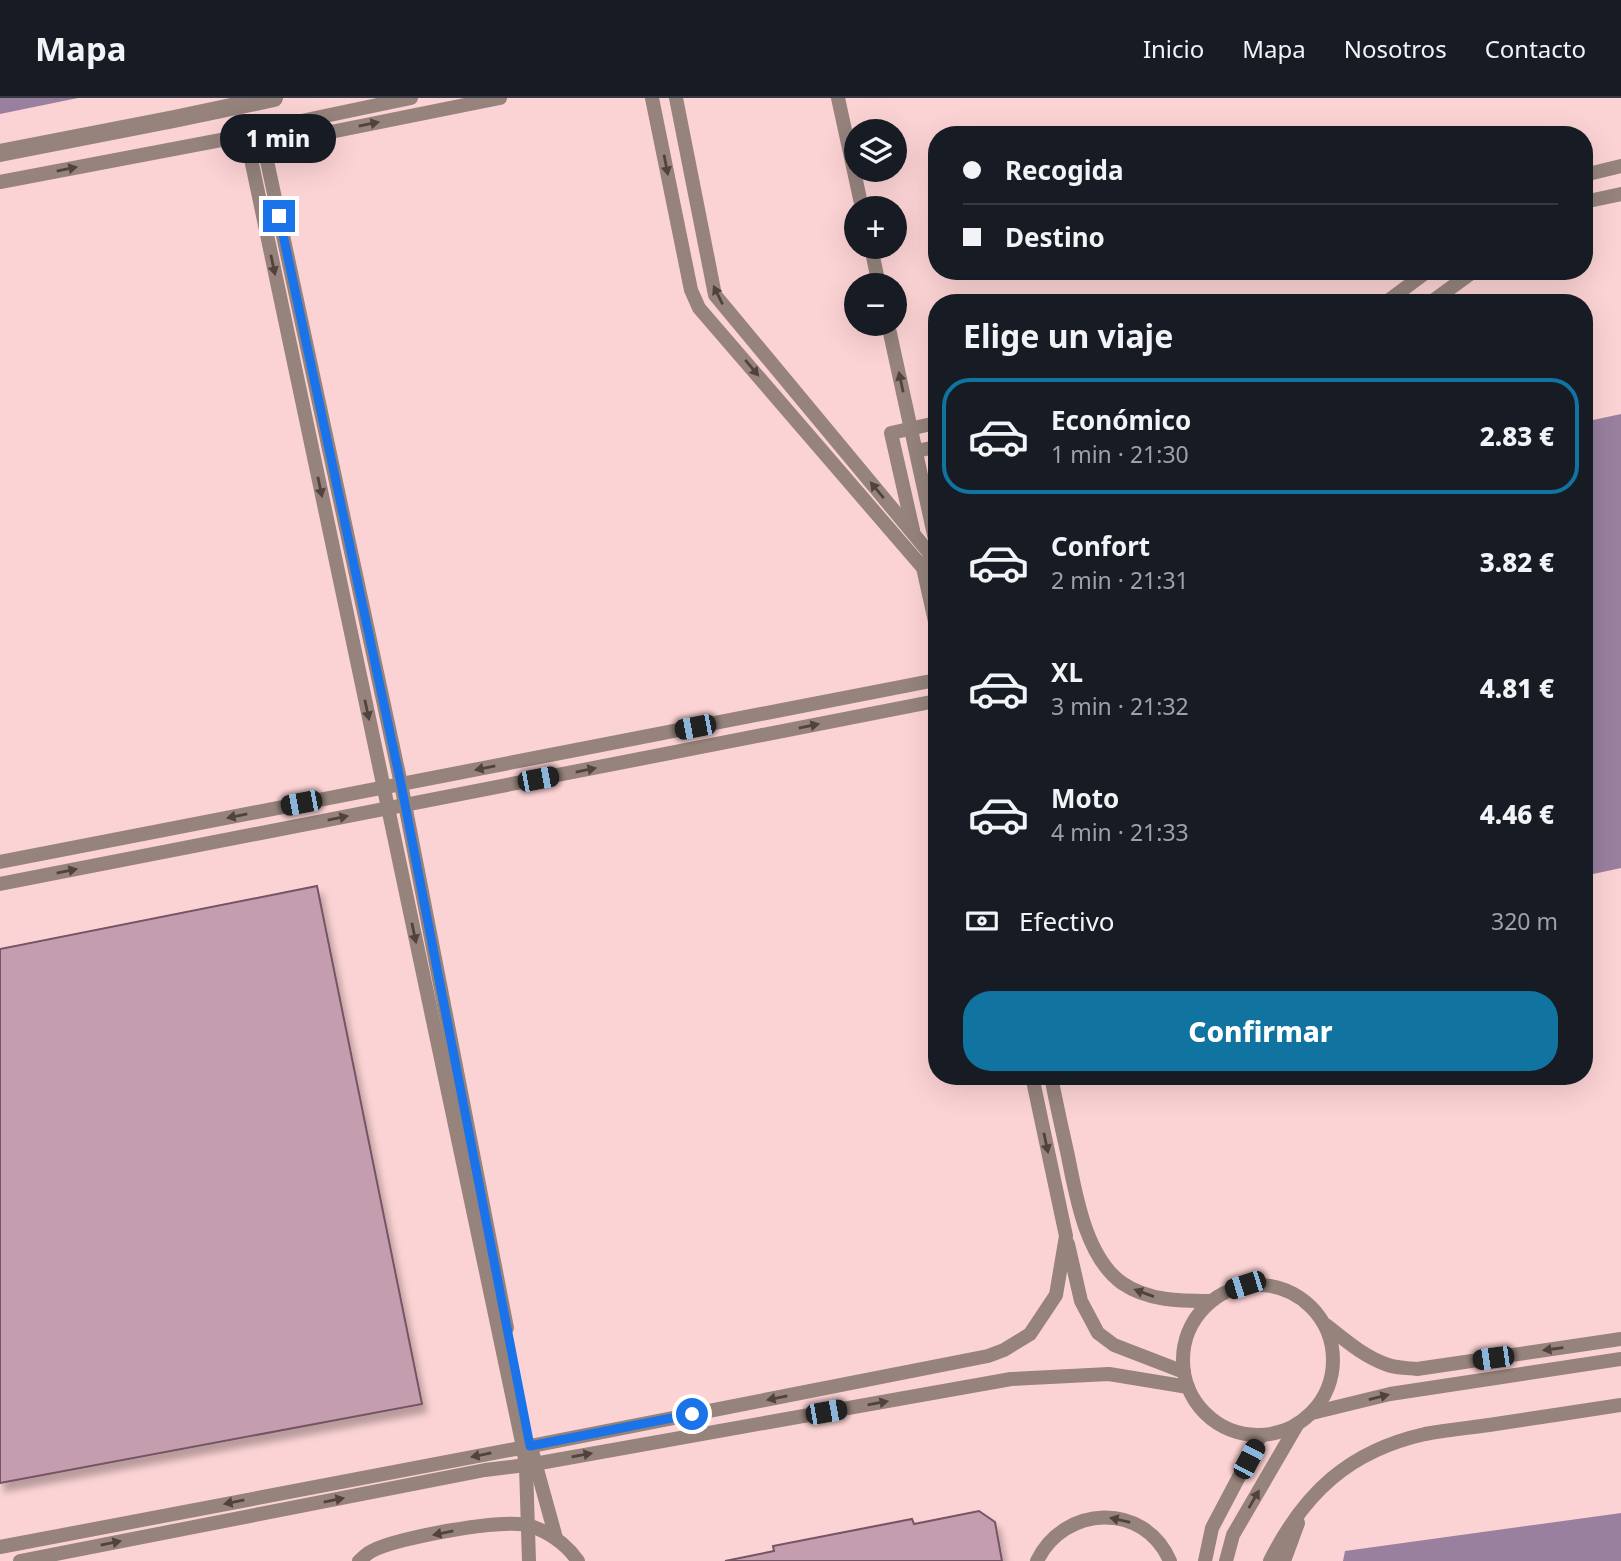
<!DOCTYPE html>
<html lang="es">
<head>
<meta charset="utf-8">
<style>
	:root { --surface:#171b24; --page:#20242c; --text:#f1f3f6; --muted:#9ea1a6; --line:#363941; --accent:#1073a0 }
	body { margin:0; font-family:"Noto Sans",sans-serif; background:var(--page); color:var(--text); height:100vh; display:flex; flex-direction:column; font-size:26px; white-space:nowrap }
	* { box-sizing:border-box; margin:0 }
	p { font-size:23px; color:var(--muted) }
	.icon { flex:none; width:38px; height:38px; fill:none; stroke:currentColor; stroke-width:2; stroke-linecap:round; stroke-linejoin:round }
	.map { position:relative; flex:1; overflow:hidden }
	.details { position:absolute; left:928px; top:196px; width:665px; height:791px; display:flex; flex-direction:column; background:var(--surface); border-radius:28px; box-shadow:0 7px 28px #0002 }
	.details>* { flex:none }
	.hud { position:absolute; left:928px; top:28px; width:665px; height:154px; border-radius:28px; box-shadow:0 7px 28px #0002; display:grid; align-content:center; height:154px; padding:0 35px; background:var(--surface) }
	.fabs { position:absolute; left:844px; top:21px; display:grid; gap:14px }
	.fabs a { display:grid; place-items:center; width:63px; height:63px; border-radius:50%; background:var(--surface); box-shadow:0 7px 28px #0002; font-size:35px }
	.end { position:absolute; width:32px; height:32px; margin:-16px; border:9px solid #1a73e8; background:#fff; box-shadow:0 0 0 4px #fff }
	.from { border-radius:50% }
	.bubble { position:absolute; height:49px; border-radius:24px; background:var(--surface); box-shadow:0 7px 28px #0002; font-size:23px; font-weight:800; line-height:49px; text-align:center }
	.car { position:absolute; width:21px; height:42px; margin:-21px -10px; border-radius:9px; box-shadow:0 0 5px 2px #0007; background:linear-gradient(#222 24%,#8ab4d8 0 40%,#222 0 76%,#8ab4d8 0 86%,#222 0) }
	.hud b { display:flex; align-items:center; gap:24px; height:66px; font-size:26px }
	.hud b+b { border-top:2px solid var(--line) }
	.hud i { width:18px; height:18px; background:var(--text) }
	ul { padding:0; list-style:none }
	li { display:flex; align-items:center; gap:21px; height:116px; margin:0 14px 10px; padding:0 21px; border:4px solid transparent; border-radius:28px }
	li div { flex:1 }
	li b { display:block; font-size:26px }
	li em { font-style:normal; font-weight:800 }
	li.active { border-color:var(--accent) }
	li>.icon { width:63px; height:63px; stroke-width:1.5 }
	h2 { padding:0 35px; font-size:32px; line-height:84px }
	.pay { display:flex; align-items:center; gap:18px; height:77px; padding:0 35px; font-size:26px }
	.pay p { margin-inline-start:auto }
	.cta { display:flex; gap:14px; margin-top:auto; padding:14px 35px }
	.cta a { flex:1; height:80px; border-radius:28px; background:var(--accent); color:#fff; font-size:28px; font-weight:800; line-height:80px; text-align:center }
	header { display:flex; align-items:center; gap:42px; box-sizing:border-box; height:98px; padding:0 35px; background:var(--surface); border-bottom:2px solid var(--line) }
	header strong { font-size:33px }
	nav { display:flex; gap:38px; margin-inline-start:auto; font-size:24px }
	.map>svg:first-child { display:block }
</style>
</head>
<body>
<header>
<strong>Mapa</strong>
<nav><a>Inicio</a><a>Mapa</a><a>Nosotros</a><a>Contacto</a></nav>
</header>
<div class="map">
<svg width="1621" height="1463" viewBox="0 0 1621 1463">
	<defs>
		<filter id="shadow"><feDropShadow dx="4.5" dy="8" stdDeviation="3.5" flood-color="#0004"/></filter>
	</defs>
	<rect width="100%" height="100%" fill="#fcd3d4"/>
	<g fill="#99809f">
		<path d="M0 0H78L0 16Z"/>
		<path d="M1621 316V770L1584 778V324Z"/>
		<path d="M1621 1415V1463H1343L1345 1453Z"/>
	</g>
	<g fill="#c49daf" stroke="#745564" stroke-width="2" filter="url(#shadow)">
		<path d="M317 788 422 1306 0 1385V851Z"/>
		<path d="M979 1413 995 1424 1002 1463H725L774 1453 773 1448 912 1421 914 1426Z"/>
	</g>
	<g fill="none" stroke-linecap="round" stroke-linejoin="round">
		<g stroke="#95837c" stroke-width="14">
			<path d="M411 0 282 27C264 35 255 41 251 61L523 1349 526 1369 529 1463"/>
			<path d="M652 0 691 192 699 210 924 471"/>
			<path d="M676 0 715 197 936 463"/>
			<path d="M838 0 862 110"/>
			<path d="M281 44 272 53 267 63 401 686 507 1230"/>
			<path d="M1584 77 1621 68"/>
			<path d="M0 84 221 42 235 43 254 48 281 44 500 0"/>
			<path d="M1584 104 1621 96"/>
			<path d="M871 149 879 187"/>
			<path d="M1385 205 1428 173"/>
			<path d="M1430 205 1474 173"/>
			<path d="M888 226 936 446"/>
			<path d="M916 353 936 349"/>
			<path d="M913 432 891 335 936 325"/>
			<path d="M922 465 936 528"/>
			<path d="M0 764 936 582"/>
			<path d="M0 786 936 603"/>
			<path d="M1051 978C1056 1005 1062 1031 1068 1058 1076 1098 1086 1159 1122 1185 1148 1203 1180 1203 1211 1203"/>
			<path d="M1068 1146 1081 1203 1098 1235 1114 1247 1184 1274"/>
			<circle cx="1258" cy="1262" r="75"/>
			<path d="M1326 1227C1345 1242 1364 1259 1388 1267 1397 1270 1407 1270 1417 1271L1621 1241"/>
			<path d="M1312 1315 1390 1296 1621 1261"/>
			<path d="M532 1353 556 1440"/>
			<path d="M0 1449 531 1348 988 1258 1004 1252 1030 1236 1056 1197 1066 1138 1032 978"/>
			<path d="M20 1463 485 1372 534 1366 1011 1281 1109 1276 1188 1289"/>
			<path d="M359 1463C363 1460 367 1455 372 1453 395 1440 507 1419 531 1428 550 1435 567 1447 578 1463"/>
			<path d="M1037 1463C1064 1407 1144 1403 1170 1463"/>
			<path d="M1205 1463 1212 1430 1261 1337"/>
			<path d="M1226 1463 1233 1437 1297 1327"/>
			<path d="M1270 1463C1304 1395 1349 1353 1425 1336 1446 1332 1468 1330 1489 1327 1533 1320 1577 1314 1621 1307"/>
			<path d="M1284 1463 1298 1425"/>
		</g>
		<path stroke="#95837c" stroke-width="18" d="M0 55 174 21 274 0"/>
	</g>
	<defs><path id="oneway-solid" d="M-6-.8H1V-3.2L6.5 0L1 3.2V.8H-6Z" transform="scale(1.75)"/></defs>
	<g fill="#51423f">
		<use href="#oneway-solid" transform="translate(369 26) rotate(-11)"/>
		<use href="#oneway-solid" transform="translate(666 67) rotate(79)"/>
		<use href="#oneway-solid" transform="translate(67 71) rotate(-11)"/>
		<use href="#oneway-solid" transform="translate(273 167) rotate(78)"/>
		<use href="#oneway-solid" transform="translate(718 197) rotate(-116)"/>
		<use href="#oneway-solid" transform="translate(752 270) rotate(50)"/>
		<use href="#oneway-solid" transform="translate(901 284) rotate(-102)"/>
		<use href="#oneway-solid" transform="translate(320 389) rotate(78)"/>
		<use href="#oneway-solid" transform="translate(877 392) rotate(-130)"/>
		<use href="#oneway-solid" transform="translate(367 612) rotate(78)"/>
		<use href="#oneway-solid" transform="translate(809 628) rotate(-11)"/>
		<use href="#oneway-solid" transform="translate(485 670) rotate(169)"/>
		<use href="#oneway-solid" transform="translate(586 672) rotate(-11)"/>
		<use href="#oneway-solid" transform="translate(237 718) rotate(169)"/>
		<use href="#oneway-solid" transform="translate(338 720) rotate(-11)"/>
		<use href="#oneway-solid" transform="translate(67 773) rotate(-11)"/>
		<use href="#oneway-solid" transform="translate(414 835) rotate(78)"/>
		<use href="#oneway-solid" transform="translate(1046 1045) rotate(78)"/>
		<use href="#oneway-solid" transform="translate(1144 1195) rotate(-160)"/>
		<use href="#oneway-solid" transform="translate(1553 1251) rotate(172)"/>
		<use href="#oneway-solid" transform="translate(1379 1299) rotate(-14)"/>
		<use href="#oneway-solid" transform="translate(777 1300) rotate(169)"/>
		<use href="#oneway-solid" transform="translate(878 1305) rotate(-10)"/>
		<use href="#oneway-solid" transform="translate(481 1357) rotate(169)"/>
		<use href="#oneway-solid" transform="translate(582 1357) rotate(-10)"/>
		<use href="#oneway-solid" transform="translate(1254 1401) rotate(-60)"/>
		<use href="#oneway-solid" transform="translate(334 1402) rotate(-11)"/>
		<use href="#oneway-solid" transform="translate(234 1404) rotate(169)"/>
		<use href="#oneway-solid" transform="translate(1120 1422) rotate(-167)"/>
		<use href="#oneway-solid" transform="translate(443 1435) rotate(169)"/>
		<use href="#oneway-solid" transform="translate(111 1445) rotate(-11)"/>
	</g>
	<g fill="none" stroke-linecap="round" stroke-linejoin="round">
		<path stroke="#1a73e8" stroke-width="9" d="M279 118 401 686 530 1348 692 1316"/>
	</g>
</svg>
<div class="fabs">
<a><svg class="icon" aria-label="layers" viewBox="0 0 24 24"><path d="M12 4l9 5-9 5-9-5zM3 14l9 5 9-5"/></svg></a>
<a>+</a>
<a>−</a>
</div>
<i class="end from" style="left:692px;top:1316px"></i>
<i class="end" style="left:279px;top:118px"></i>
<div class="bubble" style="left:220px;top:16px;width:116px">1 min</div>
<i class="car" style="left:695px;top:629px;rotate:259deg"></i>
<i class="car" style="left:538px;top:681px;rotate:79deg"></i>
<i class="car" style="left:301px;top:705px;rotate:259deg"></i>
<i class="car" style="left:1245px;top:1187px;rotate:252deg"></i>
<i class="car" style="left:1493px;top:1260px;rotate:262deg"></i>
<i class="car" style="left:826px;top:1314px;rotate:80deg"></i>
<i class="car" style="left:1249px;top:1361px;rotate:28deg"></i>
<div class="hud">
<b><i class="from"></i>Recogida</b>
<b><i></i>Destino</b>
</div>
<section class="details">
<h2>Elige un viaje</h2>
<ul>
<li class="active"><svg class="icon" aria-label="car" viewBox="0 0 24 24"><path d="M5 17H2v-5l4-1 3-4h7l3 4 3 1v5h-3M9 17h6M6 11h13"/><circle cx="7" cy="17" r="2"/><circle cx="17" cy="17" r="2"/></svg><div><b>Económico</b><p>1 min · 21:30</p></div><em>2.83 €</em></li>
<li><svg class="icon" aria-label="car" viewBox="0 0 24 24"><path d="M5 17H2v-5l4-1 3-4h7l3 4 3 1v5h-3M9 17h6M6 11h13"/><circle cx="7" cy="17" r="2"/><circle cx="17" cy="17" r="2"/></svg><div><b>Confort</b><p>2 min · 21:31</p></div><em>3.82 €</em></li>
<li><svg class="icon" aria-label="car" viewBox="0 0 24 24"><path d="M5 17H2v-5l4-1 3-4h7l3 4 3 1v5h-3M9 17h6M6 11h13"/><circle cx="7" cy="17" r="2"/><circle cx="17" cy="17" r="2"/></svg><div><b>XL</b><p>3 min · 21:32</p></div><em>4.81 €</em></li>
<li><svg class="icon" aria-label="car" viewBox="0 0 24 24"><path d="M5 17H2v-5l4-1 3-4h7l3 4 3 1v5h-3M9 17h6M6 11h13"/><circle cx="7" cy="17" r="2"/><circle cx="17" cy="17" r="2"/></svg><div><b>Moto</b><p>4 min · 21:33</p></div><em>4.46 €</em></li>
</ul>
<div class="pay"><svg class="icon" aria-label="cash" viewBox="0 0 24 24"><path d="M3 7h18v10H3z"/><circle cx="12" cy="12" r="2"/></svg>Efectivo<p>320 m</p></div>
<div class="cta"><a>Confirmar</a></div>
</section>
</div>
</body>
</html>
